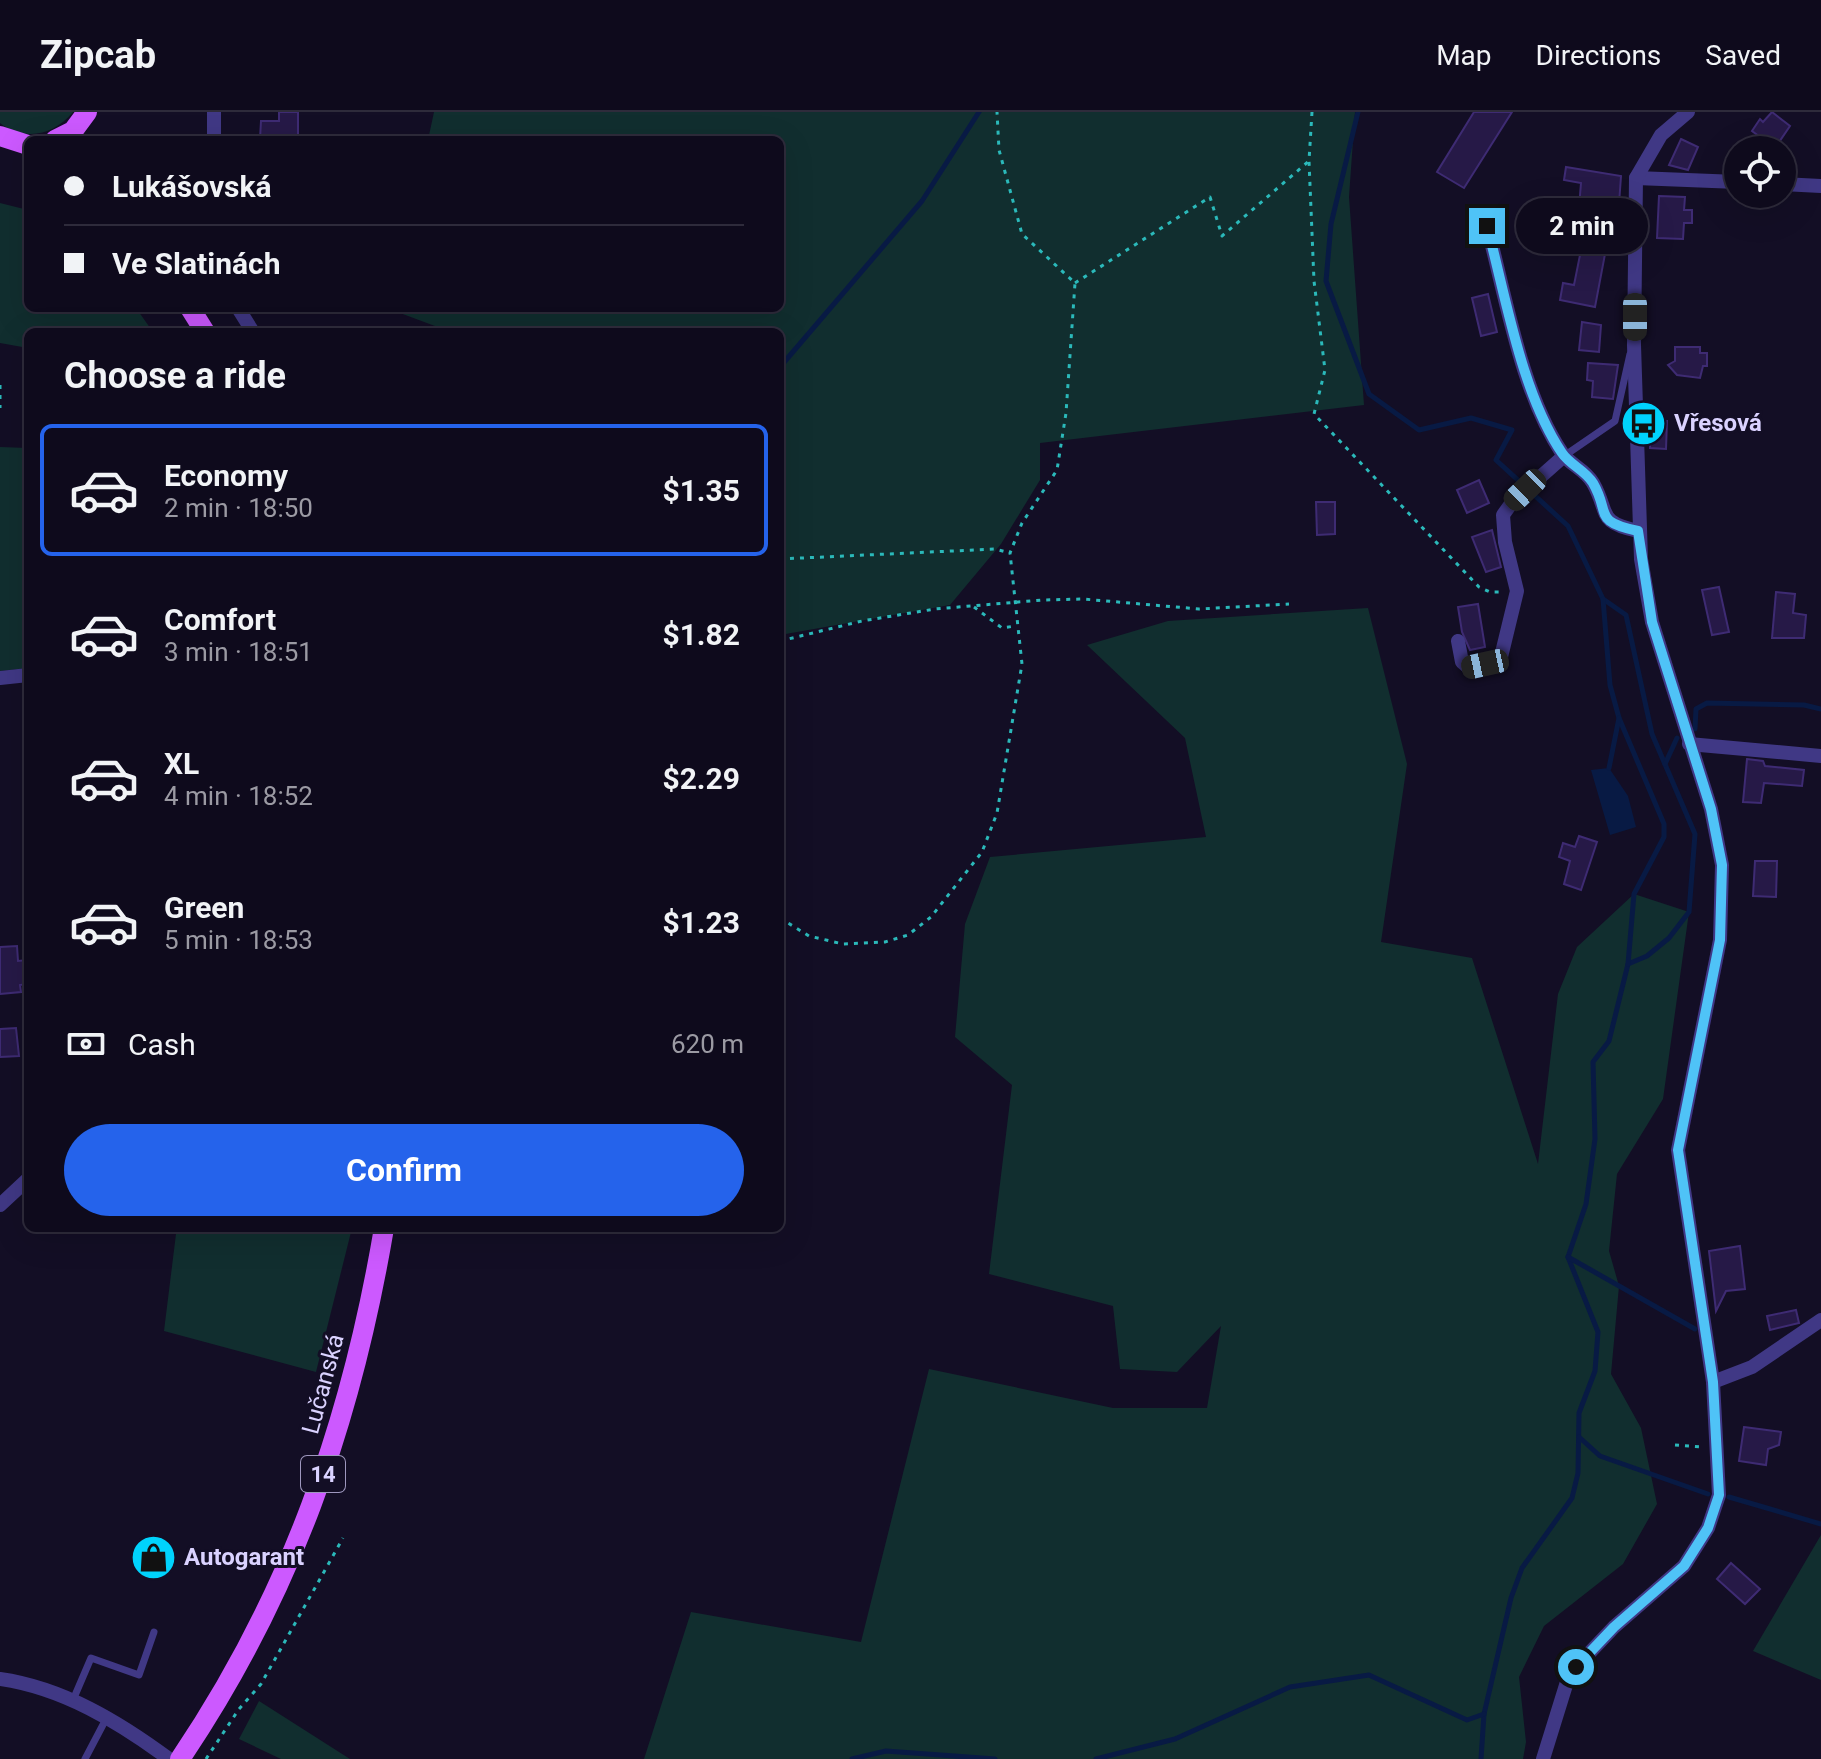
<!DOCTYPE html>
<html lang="en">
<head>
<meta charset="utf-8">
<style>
	:root { --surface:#0e0a1c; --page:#171325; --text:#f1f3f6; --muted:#9b9aa3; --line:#2e2b3b; --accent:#2563eb }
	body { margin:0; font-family:Roboto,sans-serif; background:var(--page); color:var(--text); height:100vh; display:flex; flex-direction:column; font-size:30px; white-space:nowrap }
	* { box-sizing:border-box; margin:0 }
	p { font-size:26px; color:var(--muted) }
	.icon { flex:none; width:44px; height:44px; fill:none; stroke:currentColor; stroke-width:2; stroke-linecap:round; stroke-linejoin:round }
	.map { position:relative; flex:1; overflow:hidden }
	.panel { position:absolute; left:24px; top:216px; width:760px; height:904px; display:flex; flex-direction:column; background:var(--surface); border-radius:12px; box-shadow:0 8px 32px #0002,0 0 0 2px var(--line) }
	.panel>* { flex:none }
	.guide { position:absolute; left:24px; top:24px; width:760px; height:176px; border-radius:12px; box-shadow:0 8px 32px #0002,0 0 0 2px var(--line); display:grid; align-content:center; height:176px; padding:0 40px; background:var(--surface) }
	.controls { position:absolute; left:1724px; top:24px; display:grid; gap:16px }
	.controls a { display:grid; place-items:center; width:72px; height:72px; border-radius:50%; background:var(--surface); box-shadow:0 8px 32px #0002,0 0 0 2px var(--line); font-size:40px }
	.end { position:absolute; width:36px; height:36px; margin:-18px; border:10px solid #4fc3f7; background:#111; box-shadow:0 0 0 4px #111 }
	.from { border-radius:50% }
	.bubble { position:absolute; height:56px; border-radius:28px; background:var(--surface); box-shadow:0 8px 32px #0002,0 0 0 2px var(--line); font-size:26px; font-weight:700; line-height:56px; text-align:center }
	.car { position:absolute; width:24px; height:48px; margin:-24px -12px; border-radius:10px; box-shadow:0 0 6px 2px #0007; background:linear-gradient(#222 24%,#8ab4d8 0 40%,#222 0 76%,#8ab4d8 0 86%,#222 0) }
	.guide b { display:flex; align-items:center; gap:28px; height:76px; font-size:30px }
	.guide b+b { border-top:2px solid var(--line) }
	.guide i { width:20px; height:20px; background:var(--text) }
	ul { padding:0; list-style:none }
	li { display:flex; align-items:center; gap:24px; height:132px; margin:0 16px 12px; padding:0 24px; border:4px solid transparent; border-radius:12px }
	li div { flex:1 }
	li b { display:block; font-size:30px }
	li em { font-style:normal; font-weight:700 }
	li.on { border-color:var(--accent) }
	li>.icon { width:72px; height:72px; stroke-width:1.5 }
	h2 { padding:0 40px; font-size:36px; line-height:96px }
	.pay { display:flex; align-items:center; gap:20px; height:88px; padding:0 40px; font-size:30px }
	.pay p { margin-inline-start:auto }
	.action { display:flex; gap:16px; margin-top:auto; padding:16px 40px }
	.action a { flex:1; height:92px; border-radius:48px; background:var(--accent); color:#fff; font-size:32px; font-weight:700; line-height:92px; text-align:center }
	header { display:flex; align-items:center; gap:48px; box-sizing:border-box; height:112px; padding:0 40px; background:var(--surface); border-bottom:2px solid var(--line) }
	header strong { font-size:38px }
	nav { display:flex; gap:44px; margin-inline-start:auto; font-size:28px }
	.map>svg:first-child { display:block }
</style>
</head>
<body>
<header>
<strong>Zipcab</strong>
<nav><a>Map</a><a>Directions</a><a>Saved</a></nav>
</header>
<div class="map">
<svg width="1821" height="1647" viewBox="0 0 1821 1647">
	<rect width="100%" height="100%" fill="#130e25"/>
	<g fill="#112e2f">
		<path d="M0 0H73C54 23 25 30 0 11Z"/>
		<path d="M434 0H1355L1349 85 1364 293 1040 331V368L1001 432 950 493 780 523V220H451L392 198 780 196V28H428Z"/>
		<path d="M0 91 28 98V196H136L153 220H28V236L0 231Z"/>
		<path d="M0 335 28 336V556L0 559Z"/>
		<path d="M1368 496 1407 652 1381 830 1472 846 1538 1052 1558 882 1577 835 1634 782 1689 800 1663 987 1617 1062 1609 1139 1619 1174 1611 1262 1641 1316 1657 1392 1623 1452 1544 1514 1519 1565 1526 1630 1523 1647H644L691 1500 861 1530 929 1257 1113 1296H1207L1221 1214 1177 1260 1120 1257 1113 1194 989 1162 1012 973 955 925 965 812 990 745 1206 725 1185 626 1087 533 1168 509Z"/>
		<path d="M173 1116H352L316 1260 164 1219 176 1122Z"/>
		<path d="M1821 1423V1568L1753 1539Z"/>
		<path d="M259 1589 350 1647H281L239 1627Z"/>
	</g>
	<path fill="#081a44" d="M1609 656 1628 684 1636 715 1610 723 1591 658Z"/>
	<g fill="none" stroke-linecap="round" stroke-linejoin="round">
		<g stroke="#081a44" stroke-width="5">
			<path d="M1358 0 1331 112 1326 169 1369 282 1419 318 1471 306 1512 318 1496 348 1568 414 1603 487 1626 503 1652 622 1695 722 1689 800 1669 826 1647 844 1628 852 1609 929 1593 950 1595 1027 1586 1092 1568 1145 1598 1220 1595 1259 1579 1301 1578 1361 1572 1386 1522 1456 1511 1486 1484 1602 1481 1647"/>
			<path d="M780 255 922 89 979 0"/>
			<path d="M1603 487 1610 573 1619 606 1664 712V725L1634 782 1628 852"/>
			<path d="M1695 617 1696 597 1707 591 1804 593 1821 597"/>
			<path d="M1665 652 1677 626"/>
			<path d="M1609 656 1619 606"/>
			<path d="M1568 1145 1695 1217"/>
			<path d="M1579 1325 1600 1344 1708 1382"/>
			<path d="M1729 1385 1821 1412"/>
			<path d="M852 1647 886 1639 995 1647"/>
			<path d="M1096 1647 1175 1627 1290 1575 1369 1563 1467 1608 1484 1602"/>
		</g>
	</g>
	<g fill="#261947" stroke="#3e2b73" stroke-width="2">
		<path d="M279 0H298V27H260L261 9H279Z"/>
		<path d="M1474 0H1512L1464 76 1437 60Z"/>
		<path d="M1772 0 1790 14 1775 36 1752 19 1760 7 1763 10Z"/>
		<path d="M1681 27 1698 35 1688 58 1669 53Z"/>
		<path d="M1566 55 1621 64 1619 92 1608 91 1607 97 1591 96 1584 139 1605 142 1595 195 1560 188 1563 171 1574 173 1581 138 1562 135 1567 105 1578 107 1581 71 1564 68Z"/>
		<path d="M1659 84 1685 85 1684 98H1692V111H1684L1683 127 1657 126Z"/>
		<path d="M1488 182 1497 220 1481 224 1472 186Z"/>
		<path d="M1582 210 1601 213 1599 240 1579 238Z"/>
		<path d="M1675 235H1700V241H1707V254H1703L1700 266 1677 263 1668 253 1675 249Z"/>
		<path d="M1588 251 1618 253 1613 287 1592 285 1593 269 1587 268Z"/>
		<path d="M1651 308 1667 309 1666 337 1650 336Z"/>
		<path d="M1479 368 1489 391 1467 401 1457 378Z"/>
		<path d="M1316 390H1335V422L1317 423Z"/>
		<path d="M1492 418 1501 455 1486 460 1472 425Z"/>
		<path d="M1719 475 1729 520 1712 523 1702 478Z"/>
		<path d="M1776 480 1795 482 1793 501 1806 503 1804 526H1772Z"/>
		<path d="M1478 492 1485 535 1470 538 1462 520 1458 495Z"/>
		<path d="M1747 647 1763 649 1765 654 1804 658 1802 674 1764 671 1761 691 1743 690Z"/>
		<path d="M1579 724 1597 730 1581 778 1564 772 1570 749 1559 745 1563 731 1575 735Z"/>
		<path d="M1755 749H1777L1776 785 1753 784Z"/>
		<path d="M17 834 18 849 27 848V872L20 873 21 880 0 882V835Z"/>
		<path d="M16 916 19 944 0 945V917Z"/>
		<path d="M1740 1134 1745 1177 1726 1179 1716 1199 1709 1139Z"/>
		<path d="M1796 1198 1799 1211 1770 1218 1767 1204Z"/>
		<path d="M1744 1315 1781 1320 1779 1333 1768 1337 1766 1353 1739 1349Z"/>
		<path d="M1731 1451 1760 1477 1745 1492 1717 1467Z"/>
	</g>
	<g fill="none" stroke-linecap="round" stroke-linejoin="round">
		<g stroke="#2bb9ba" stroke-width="3" stroke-dasharray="4 6" stroke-linecap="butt">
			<path d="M1312 0 1309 49 1314 169 1325 258 1314 302 1479 475 1490 480H1503"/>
			<path d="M1075 171 1210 85 1222 124 1309 49"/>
			<path d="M0 273V296"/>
			<path d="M780 447 995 437 1010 441"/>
			<path d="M974 495 1002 516 1015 514"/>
			<path d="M780 529 862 509 935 497 1042 488 1083 487 1199 497 1289 492"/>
			<path d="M780 806 809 824 843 832 885 830 908 823 931 805 982 740 997 701 1022 552 1010 441 1022 411 1057 358 1066 301 1075 171 1022 122 999 38 997 0"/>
			<path d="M1675 1333 1703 1335"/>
			<path d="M206 1647 239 1597 261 1572 343 1426"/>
		</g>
		<g stroke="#403885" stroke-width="7">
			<path d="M1564 344 1615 309 1630 242"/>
			<path d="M73 1588 91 1546 139 1563 154 1520"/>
			<path d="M85 1647 106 1607"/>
		</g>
		<g stroke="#403885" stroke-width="14">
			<path d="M214 0V28"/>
			<path d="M1636 66 1738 70"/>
			<path d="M1782 72 1821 74"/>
			<path d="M1487 114C1506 185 1521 280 1562 341 1570 353 1585 357 1593 371 1610 401 1596 410 1638 419"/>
			<path d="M238 196 253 220"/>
			<path d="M1458 529 1462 550 1469 556 1500 549 1517 479 1505 430 1503 403 1513 389 1564 344"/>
			<path d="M0 566 28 563"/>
			<path d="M1689 632 1821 644"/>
			<path d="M0 1093 28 1067"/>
			<path d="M1713 1270 1752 1255 1821 1208"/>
			<path d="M0 1567C63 1576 119 1610 169 1647"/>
			<path d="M1543 1647 1566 1573 1576 1555 1614 1515 1684 1454 1708 1416 1719 1383 1713 1270 1678 1038 1720 828 1722 753 1711 697 1652 510 1641 447 1634 233 1636 66 1661 23 1688 0"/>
		</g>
		<g stroke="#cc59ff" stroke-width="20">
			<path d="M0 24 28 33"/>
			<path d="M55 28 73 19 87 0"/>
			<path d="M190 196 205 220"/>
			<path d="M180 1647C291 1483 351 1311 384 1116"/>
		</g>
	</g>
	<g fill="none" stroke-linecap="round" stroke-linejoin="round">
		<path stroke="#4fc3f7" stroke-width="10" d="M1487 114C1506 185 1521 280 1562 341 1570 353 1585 358 1593 371 1611 402 1592 409 1638 419L1652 510 1711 697 1722 753 1720 828 1678 1038 1713 1270 1719 1383 1708 1416 1684 1454 1614 1515 1576 1555"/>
	</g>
	<defs>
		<symbol id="bus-disc" viewBox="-11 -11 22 22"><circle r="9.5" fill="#00d3fd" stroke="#130e25"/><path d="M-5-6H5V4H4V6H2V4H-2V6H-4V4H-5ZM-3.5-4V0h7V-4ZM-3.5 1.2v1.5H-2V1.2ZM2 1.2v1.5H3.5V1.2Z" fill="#111"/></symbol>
		<symbol id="shop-disc" viewBox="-11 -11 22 22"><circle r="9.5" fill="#00d3fd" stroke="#130e25"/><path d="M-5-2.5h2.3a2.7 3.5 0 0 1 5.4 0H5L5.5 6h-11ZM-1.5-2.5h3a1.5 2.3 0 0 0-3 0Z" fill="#111"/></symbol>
	</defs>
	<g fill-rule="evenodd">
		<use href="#bus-disc" x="1618" y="286" width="51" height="51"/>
		<use href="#shop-disc" x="128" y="1420" width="51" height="51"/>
	</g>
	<g text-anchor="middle" stroke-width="6" stroke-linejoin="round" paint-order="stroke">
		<rect fill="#130e25" stroke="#9e97be" stroke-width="2" x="301" y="1344" width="44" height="36" rx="6"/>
		<g font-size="22" font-weight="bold" fill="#dad2ff">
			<text x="323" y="1370">14</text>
		</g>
		<g font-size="24" font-weight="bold" fill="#dad2ff" stroke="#130e25" text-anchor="start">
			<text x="1674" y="319">Vřesová</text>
			<text x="184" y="1453">Autogarant</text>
		</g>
		<g font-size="24" fill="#dad2ff" stroke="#130e25">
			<text transform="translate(323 1272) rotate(-75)" y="8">Lučanská</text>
		</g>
	</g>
</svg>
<div class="controls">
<a><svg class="icon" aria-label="locate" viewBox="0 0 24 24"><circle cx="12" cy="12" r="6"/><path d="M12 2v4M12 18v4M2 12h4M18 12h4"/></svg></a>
</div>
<i class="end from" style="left:1576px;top:1555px"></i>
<i class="end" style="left:1487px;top:114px"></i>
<div class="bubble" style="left:1516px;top:86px;width:132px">2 min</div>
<i class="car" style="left:1635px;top:205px;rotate:180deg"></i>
<i class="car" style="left:1525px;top:378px;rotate:226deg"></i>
<i class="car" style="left:1485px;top:552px;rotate:258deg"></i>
<div class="guide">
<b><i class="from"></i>Lukášovská</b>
<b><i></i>Ve Slatinách</b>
</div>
<section class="panel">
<h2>Choose a ride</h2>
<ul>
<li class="on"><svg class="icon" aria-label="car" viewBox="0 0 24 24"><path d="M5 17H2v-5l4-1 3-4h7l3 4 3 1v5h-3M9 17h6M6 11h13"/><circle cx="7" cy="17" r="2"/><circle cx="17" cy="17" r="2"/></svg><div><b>Economy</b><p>2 min · 18:50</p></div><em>$1.35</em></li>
<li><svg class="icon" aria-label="car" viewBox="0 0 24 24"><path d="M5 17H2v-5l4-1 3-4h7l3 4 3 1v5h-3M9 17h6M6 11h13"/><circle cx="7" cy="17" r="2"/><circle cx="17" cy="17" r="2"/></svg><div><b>Comfort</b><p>3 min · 18:51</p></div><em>$1.82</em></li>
<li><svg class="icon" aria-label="car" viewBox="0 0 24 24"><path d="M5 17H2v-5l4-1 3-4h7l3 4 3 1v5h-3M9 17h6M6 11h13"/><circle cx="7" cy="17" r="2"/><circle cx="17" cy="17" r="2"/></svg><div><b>XL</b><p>4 min · 18:52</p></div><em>$2.29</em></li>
<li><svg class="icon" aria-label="car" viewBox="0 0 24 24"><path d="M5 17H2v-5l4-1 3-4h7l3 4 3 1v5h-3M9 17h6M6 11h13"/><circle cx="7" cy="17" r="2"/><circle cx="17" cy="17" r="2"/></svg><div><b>Green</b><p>5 min · 18:53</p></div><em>$1.23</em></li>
</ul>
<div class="pay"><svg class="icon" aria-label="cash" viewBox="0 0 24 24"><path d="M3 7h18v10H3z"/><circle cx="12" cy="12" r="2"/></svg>Cash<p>620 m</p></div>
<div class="action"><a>Confirm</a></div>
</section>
</div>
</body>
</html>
